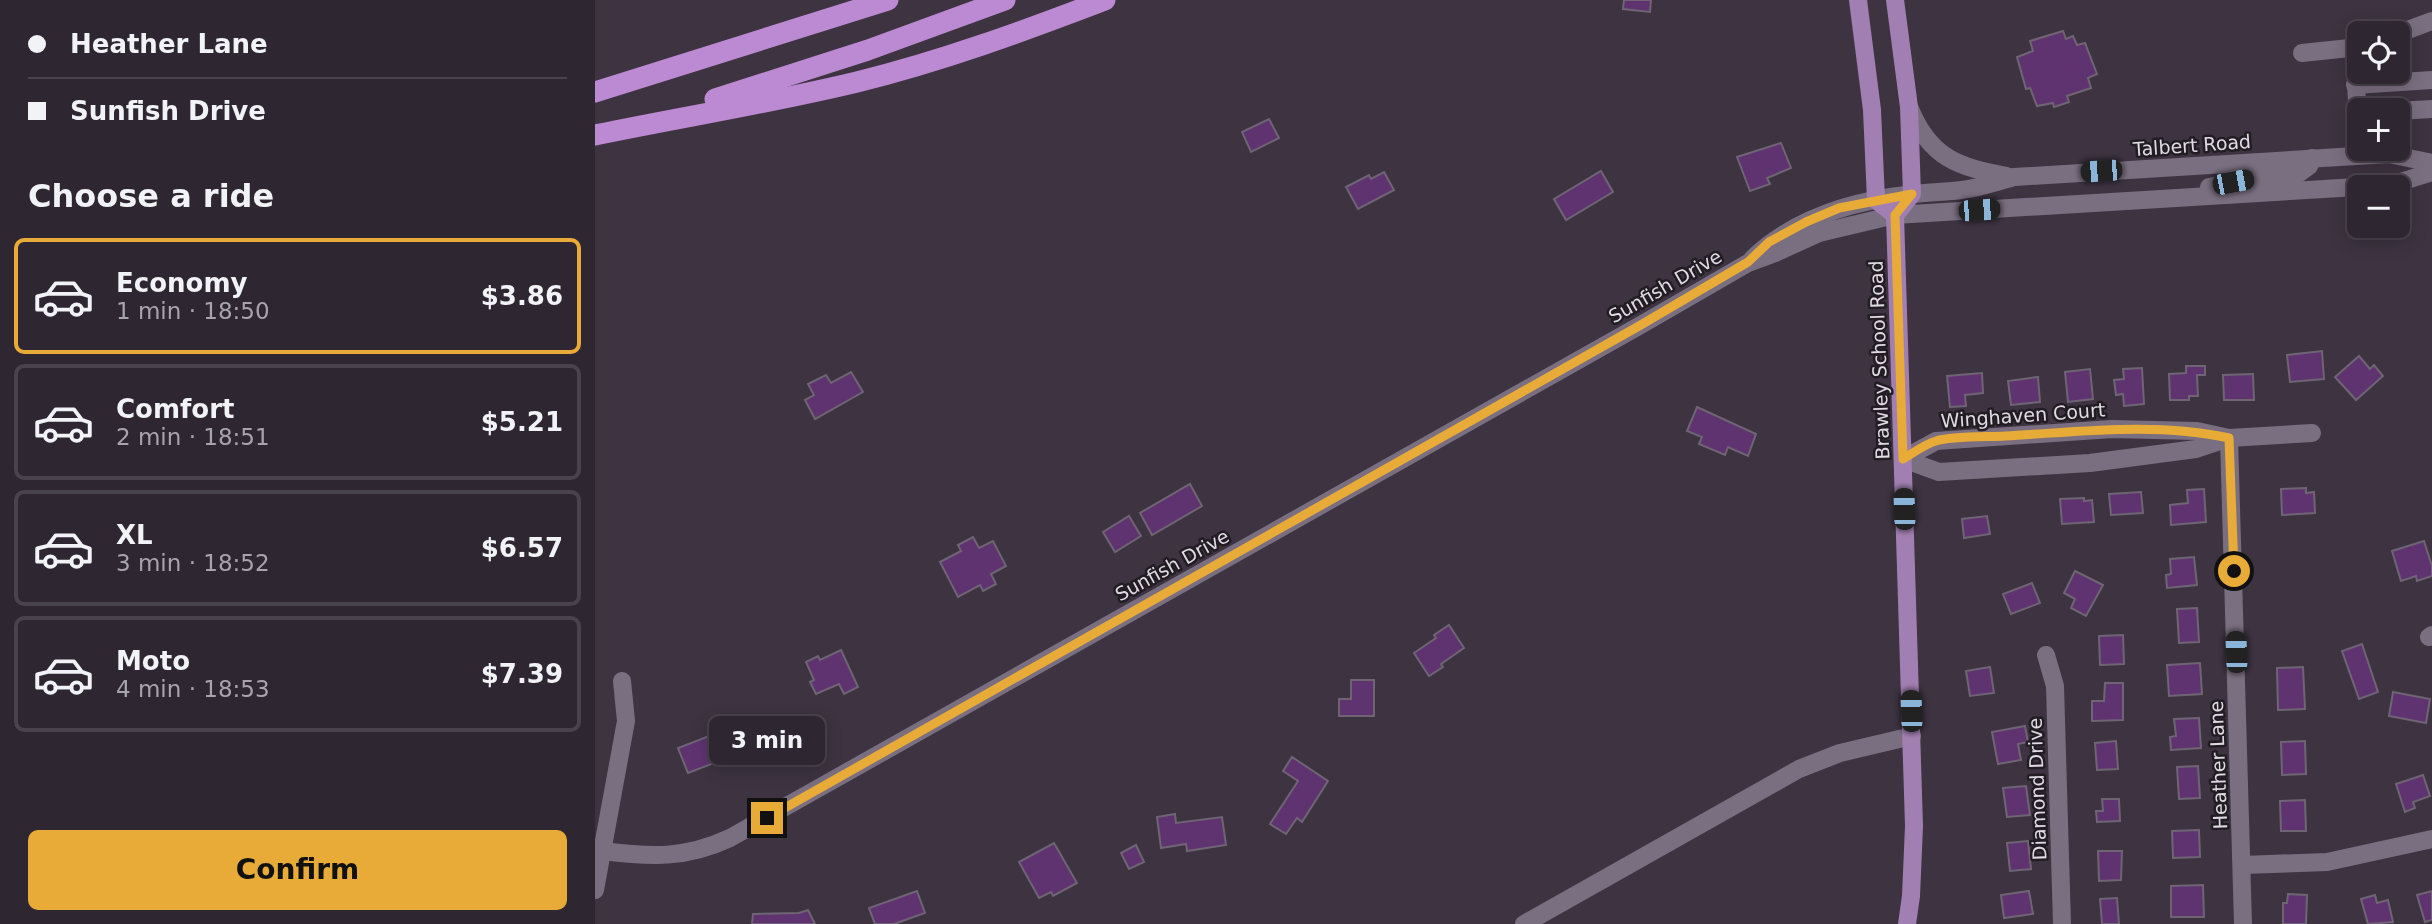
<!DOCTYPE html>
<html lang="en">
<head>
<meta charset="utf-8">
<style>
	:root { --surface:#2e2631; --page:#3a323d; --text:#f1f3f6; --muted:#a7a5ab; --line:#49434d; --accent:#e8ab37 }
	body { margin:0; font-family:"DejaVu Sans",sans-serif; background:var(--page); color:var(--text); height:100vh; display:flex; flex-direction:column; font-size:26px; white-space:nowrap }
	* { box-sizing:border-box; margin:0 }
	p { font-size:23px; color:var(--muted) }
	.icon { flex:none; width:38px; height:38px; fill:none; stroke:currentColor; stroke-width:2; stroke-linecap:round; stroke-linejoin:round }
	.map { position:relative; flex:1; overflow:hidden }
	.side { display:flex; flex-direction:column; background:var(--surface); width:595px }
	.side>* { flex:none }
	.banner { display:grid; align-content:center; height:154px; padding:0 28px; background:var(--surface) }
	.fabs { position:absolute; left:1752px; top:21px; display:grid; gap:14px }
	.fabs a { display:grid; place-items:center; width:63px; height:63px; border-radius:10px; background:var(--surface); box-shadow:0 4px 18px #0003,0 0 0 2px var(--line); font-size:35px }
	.end { position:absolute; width:32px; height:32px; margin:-16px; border:9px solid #e8ab37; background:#111; box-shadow:0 0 0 4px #111 }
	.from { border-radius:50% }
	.bubble { position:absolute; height:49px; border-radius:10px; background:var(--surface); box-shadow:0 4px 18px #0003,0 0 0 2px var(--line); font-size:23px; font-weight:800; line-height:49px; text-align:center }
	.car { position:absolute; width:21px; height:42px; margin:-21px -10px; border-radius:9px; box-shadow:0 0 5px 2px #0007; background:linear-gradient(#222 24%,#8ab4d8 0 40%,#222 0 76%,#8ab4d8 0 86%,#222 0) }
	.banner b { display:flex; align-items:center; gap:24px; height:66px; font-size:26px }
	.banner b+b { border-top:2px solid var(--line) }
	.banner i { width:18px; height:18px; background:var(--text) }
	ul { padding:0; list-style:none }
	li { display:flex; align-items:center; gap:21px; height:116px; margin:0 14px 10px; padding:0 14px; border:4px solid var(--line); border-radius:10px }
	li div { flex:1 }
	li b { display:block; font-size:26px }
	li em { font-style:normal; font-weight:800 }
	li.active { border-color:var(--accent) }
	li>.icon { width:63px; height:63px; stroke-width:1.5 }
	h2 { padding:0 28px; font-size:32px; line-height:84px }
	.button { display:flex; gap:14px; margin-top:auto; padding:14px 28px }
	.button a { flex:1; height:80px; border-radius:10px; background:var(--accent); color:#111; font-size:28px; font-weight:800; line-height:80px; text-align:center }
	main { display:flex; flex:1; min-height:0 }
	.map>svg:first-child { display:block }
</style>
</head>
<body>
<main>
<section class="side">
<div class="banner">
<b><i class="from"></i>Heather Lane</b>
<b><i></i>Sunfish Drive</b>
</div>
<h2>Choose a ride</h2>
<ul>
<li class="active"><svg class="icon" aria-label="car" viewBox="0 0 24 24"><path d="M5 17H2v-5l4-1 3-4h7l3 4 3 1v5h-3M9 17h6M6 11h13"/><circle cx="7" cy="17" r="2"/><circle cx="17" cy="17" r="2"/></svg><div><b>Economy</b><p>1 min · 18:50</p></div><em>$3.86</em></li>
<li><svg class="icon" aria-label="car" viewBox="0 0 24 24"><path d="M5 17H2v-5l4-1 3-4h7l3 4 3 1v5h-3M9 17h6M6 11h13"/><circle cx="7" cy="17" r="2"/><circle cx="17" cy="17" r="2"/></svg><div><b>Comfort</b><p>2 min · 18:51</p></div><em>$5.21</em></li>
<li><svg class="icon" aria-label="car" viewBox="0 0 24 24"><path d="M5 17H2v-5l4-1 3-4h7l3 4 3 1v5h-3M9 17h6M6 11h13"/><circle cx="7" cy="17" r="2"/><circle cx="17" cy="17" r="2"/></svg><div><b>XL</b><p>3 min · 18:52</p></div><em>$6.57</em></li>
<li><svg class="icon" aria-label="car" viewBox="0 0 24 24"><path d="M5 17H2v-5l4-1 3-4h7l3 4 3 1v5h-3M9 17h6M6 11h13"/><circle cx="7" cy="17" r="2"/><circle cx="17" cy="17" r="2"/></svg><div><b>Moto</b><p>4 min · 18:53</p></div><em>$7.39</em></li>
</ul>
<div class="button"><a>Confirm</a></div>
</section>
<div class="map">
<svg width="1837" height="924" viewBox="0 0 1837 924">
	<rect width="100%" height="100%" fill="#3d3341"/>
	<g fill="#5f3370" stroke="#6f6474" stroke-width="2">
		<path d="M1029 0H1056L1055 12 1028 9Z"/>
		<path d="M1468 31 1471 39 1478 36 1482 45 1490 43 1502 74 1493 78 1496 88 1472 96 1474 102 1459 107 1458 103 1442 106 1435 88 1431 89 1422 57 1438 51 1435 41Z"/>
		<path d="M674 119 684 138 656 152 647 132Z"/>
		<path d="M1186 143 1196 168 1172 178 1175 184 1155 191 1142 157Z"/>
		<path d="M1006 171 1018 192 971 220 959 199Z"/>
		<path d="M789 172 799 190 763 209 751 187 774 175 776 179Z"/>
		<path d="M1727 351 1729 379 1695 382 1692 355Z"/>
		<path d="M1764 356 1775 369 1779 365 1788 376 1761 400 1740 377Z"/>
		<path d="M1591 366H1610V375H1602L1603 396H1594V400H1575L1574 374 1591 373Z"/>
		<path d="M1547 368 1549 404 1529 406 1528 394 1521 395 1519 380 1529 379 1528 369Z"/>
		<path d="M1495 369 1498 399 1473 402 1470 372Z"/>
		<path d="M256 372 268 392 220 419 210 400 219 395 213 384 231 375 236 383Z"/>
		<path d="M1387 373 1388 393 1370 395 1371 406 1355 407 1352 376Z"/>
		<path d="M1658 374 1659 400H1629L1628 375Z"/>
		<path d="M1443 377 1445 402 1416 405 1413 381Z"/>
		<path d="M1102 407 1161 434 1153 456 1133 447 1130 455 1104 444 1107 437 1092 431Z"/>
		<path d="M595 484 607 506 557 535 545 513Z"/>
		<path d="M1711 488V493L1719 492 1720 513 1687 515 1686 489Z"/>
		<path d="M1609 489 1611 522 1576 525 1575 505 1593 503 1592 490Z"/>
		<path d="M1546 492 1548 513 1516 515 1514 494Z"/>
		<path d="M1489 498V501L1497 500 1499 522 1467 524 1465 499Z"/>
		<path d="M534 516 546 536 520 552 508 532Z"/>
		<path d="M1392 516 1395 534 1369 538 1367 519Z"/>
		<path d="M378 537 384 548 398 541 411 566 396 574 401 584 388 591 385 585 363 597 345 562 366 551 363 545Z"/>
		<path d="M1829 541 1837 566V576L1822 581 1821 576 1806 581 1797 551Z"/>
		<path d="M1599 557 1602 585 1572 588 1571 575 1576 574 1575 559Z"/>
		<path d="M1480 571 1508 585 1491 616 1476 608 1480 599 1469 593Z"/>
		<path d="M1437 583 1445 603 1416 614 1408 594Z"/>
		<path d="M1602 608 1604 642 1584 643 1582 609Z"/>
		<path d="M854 625 869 648 846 664 848 667 834 676 819 653 841 638 839 635Z"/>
		<path d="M1528 635 1529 664 1505 665 1504 636Z"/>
		<path d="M1767 644 1783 692 1764 699 1747 651Z"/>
		<path d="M246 650 263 687 249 694 244 684 221 694 215 682 219 680 211 662 223 656 225 660Z"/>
		<path d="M1605 663 1607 694 1574 696 1572 665Z"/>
		<path d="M1395 667 1399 693 1375 696 1371 671Z"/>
		<path d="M1708 667 1710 709 1683 710 1682 668Z"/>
		<path d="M756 680H779V716H744V699H756Z"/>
		<path d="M1510 683H1528V720L1497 721V701H1509Z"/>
		<path d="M1798 692 1835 699 1831 723 1794 716Z"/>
		<path d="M1604 718 1606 748 1576 750 1575 737 1581 736 1579 719Z"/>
		<path d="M1430 726 1433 742 1423 744 1426 760 1403 764 1397 732Z"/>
		<path d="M127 731 133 745 127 747 132 758 93 773 83 748Z"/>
		<path d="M1521 741 1523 769 1502 770 1500 743Z"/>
		<path d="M1710 741 1711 774 1687 775 1686 742Z"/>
		<path d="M697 757 733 781 707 822 702 818 691 834 675 824 703 781 688 771Z"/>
		<path d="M1603 766 1605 798 1584 799 1582 767Z"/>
		<path d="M1828 775 1835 796 1818 802 1820 808 1810 812 1801 784Z"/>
		<path d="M1431 786 1435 815 1412 817 1408 788Z"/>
		<path d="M1507 799H1524L1525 821 1502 822 1501 811H1508Z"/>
		<path d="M1710 800 1711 831H1686L1685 801Z"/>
		<path d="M580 814 581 823 627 817 631 845 592 851 591 844 566 848 562 817Z"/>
		<path d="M1604 830 1605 857 1578 858 1577 831Z"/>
		<path d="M1433 841 1436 869 1415 871 1412 843Z"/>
		<path d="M459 843 482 883 458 896 456 892 444 898 424 862Z"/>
		<path d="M541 845 549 862 534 869 526 853Z"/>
		<path d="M1503 851H1527L1526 880 1504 881Z"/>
		<path d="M1608 885 1609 917H1576V886Z"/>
		<path d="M322 891 330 913 299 924H280L274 908Z"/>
		<path d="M1434 891 1438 914 1409 918 1406 895Z"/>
		<path d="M1837 891V920L1830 922 1822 895Z"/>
		<path d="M1693 894 1712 895 1711 924H1688V903H1692Z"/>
		<path d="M1780 895 1782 903 1793 900 1798 922 1773 924 1766 899Z"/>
		<path d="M1522 898 1524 924H1507L1505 899Z"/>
		<path d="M213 910 220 924H157L158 914 204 913Z"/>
	</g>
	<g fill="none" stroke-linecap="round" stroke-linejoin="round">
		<g stroke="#7a6f80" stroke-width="18">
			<path d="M1802 34 1837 21"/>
			<path d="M1759 48 1762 102 1764 110"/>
			<path d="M1707 53 1764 47"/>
			<path d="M1760 85 1837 80"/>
			<path d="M1315 109C1335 158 1363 167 1412 176"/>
			<path d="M1802 111 1837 109"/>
			<path d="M1614 187 1661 178 1703 174 1714 166 1717 158"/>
			<path d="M1158 258C1201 217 1261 200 1319 194 1335 192 1351 192 1367 190 1384 188 1402 182 1419 177L1794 154 1837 163"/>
			<path d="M1634 438 1648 924"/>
			<path d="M1308 459 1341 441 1517 429 1602 431 1634 438 1717 433"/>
			<path d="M1308 459 1344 472 1495 463 1601 449 1634 438"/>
			<path d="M1834 637 1837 635"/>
			<path d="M1451 655 1460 686 1467 924"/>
			<path d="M7 851C56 857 90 859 135 838L1044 326 1153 263 1180 253 1224 233 1300 215 1796 185 1837 172"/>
			<path d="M1647 865 1732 862 1837 839"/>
			<path d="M0 890 31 721 27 681"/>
			<path d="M929 924 1204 769 1245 753 1317 736"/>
		</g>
		<g stroke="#a27fb2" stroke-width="18">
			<path d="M1263 0 1277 110 1281 200 1300 215"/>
			<path d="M1300 0 1314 107 1317 194 1300 215 1319 826 1316 896 1312 924"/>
		</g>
		<g stroke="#bc89d3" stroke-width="21">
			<path d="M0 92 293 0"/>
			<path d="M120 99 273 50 410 0"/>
			<path d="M0 135C87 117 175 103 262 82 347 61 429 31 510 0"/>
		</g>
	</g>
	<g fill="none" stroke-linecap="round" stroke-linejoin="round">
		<path stroke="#e8ab37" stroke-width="9" d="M172 818 1044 326 1153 262 1174 242 1211 222 1244 208 1317 194 1300 215 1308 459C1318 453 1330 444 1341 441 1355 436 1393 437 1410 436 1484 432 1561 422 1634 438L1639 571"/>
	</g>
	<g text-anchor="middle" stroke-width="5" stroke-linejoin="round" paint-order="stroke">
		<g font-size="19" fill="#e0dae3" stroke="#211d23">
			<text transform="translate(1597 145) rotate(-4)" y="7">Talbert Road</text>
			<text transform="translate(1070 286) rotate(-30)" y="7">Sunfish Drive</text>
			<text transform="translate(1284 360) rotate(-92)" y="7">Brawley School Road</text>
			<text transform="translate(1428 415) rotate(-4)" y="7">Winghaven Court</text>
			<text transform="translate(577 565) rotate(-29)" y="7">Sunfish Drive</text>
			<text transform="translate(1623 765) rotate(-92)" y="7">Heather Lane</text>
			<text transform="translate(1442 789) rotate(-92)" y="7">Diamond Drive</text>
		</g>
	</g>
</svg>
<div class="fabs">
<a><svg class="icon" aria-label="locate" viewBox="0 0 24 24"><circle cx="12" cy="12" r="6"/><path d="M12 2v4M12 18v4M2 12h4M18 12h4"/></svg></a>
<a>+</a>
<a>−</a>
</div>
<i class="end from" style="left:1639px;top:571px"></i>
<i class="end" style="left:172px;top:818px"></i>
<div class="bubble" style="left:114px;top:716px;width:116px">3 min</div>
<i class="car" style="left:1506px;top:171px;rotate:266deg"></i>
<i class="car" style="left:1638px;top:182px;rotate:79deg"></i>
<i class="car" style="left:1384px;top:210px;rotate:86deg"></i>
<i class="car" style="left:1309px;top:509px;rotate:358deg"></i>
<i class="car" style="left:1641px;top:652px;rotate:358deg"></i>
<i class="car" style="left:1316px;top:711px;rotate:358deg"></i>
</div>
</main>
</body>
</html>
